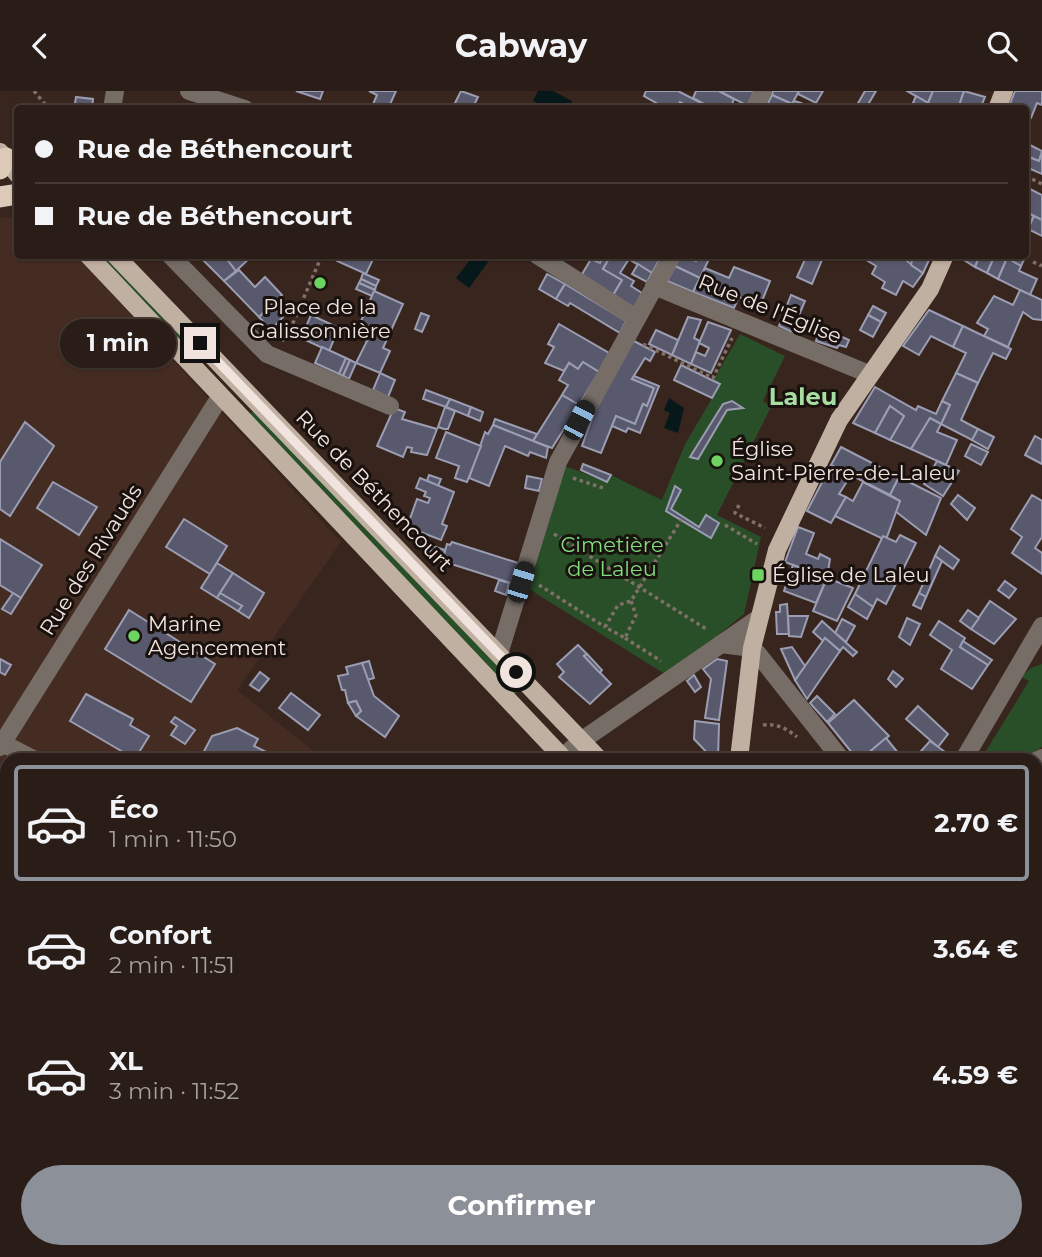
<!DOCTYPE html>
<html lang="fr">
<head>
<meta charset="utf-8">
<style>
	:root { --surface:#2a1c16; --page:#32251f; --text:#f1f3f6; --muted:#a5a1a1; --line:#463a35; --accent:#8c9099 }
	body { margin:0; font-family:Montserrat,sans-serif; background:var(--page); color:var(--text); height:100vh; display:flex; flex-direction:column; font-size:26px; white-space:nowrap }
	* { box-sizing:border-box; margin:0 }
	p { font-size:23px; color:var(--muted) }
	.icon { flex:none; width:38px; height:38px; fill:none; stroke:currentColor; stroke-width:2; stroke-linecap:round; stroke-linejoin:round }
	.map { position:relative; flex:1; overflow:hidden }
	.sheet { position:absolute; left:0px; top:662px; width:1043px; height:506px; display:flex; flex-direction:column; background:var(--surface); border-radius:21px 21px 0 0; box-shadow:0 2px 5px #0004,0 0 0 2px var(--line) }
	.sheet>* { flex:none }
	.hud { position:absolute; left:14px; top:14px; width:1015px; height:154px; border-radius:7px; box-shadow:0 2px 5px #0004,0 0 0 2px var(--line); display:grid; align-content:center; height:154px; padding:0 21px; background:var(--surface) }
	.end { position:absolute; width:32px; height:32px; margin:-16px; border:9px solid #f1e4df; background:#111; box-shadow:0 0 0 4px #111 }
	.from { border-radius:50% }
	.bubble { position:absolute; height:49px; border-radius:24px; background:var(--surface); box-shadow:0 2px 5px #0004,0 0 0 2px var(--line); font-size:23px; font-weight:700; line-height:49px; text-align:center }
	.car { position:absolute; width:21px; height:42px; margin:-21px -10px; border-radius:9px; box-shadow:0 0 5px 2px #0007; background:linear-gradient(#222 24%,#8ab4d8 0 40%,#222 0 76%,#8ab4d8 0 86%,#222 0) }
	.hud b { display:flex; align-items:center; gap:24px; height:66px; font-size:26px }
	.hud b+b { border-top:2px solid var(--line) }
	.hud i { width:18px; height:18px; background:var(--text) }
	ul { padding:12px 0 0; list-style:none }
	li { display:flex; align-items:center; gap:21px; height:116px; margin:0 14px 10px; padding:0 7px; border:4px solid transparent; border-radius:7px }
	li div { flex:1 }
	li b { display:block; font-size:26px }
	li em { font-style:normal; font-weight:700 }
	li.on { border-color:var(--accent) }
	li>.icon { width:63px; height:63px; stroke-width:1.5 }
	.action { display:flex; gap:14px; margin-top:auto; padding:14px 21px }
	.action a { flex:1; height:80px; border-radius:42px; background:var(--accent); color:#fff; font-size:28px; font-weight:700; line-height:80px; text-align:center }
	header { display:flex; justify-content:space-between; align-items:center; height:91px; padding:0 21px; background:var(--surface); font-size:32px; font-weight:700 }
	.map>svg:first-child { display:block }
</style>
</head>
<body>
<header><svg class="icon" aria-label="back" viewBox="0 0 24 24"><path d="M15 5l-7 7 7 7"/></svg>Cabway<svg class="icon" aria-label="search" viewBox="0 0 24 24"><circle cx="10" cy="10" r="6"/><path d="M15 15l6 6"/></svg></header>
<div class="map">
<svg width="1042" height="1166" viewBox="0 0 1042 1166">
	<rect width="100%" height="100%" fill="#38251e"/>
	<g fill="#452c22">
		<path d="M17 125 18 164 77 165 341 451 237 599 324 668H7V1160H453L464 1166H0V127Z"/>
		<path d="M1042 907V1166H711V1160H1036V910Z"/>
	</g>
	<g fill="#294f28">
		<path d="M95 165H108L190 250 183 257Z"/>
		<path d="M740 243 785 265 763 310 771 316 717 424 761 446 744 523 668 585 529 498 565 375 607 391 611 384 662 409 685 353 720 294 713 290Z"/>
		<path d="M256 317 522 597 513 605 247 326Z"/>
		<path d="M1042 573V656L1023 668H981L1029 590 1021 586 1031 577Z"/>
	</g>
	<g fill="#06181a">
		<path d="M538 0H553L572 10 571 17H547L533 10Z"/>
		<path d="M473 165 491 167 469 197 456 187Z"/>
		<path d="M669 307 684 317 678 342 664 337 670 322 664 319Z"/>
	</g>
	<g fill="#58596d" stroke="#9b9db2" stroke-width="2">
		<path d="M296 0H323L320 8Z"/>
		<path d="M369 0H396L388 18H371L377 4Z"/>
		<path d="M461 0 478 6 472 18H452Z"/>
		<path d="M646 0H678L713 18H692L680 11 677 18H667L644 5Z"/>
		<path d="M696 0H719L734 8 730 18H713L693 7Z"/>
		<path d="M719 0H757L750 16Z"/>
		<path d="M773 0H799L792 13 772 4Z"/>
		<path d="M799 0H823L816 12 798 3Z"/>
		<path d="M865 0H876L866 17 857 14Z"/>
		<path d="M907 0H933L928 12Z"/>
		<path d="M933 0H964L958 18H942L928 12Z"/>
		<path d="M964 0 985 6 980 18H958Z"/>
		<path d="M1042 0V14L1037 12 1031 27 1026 25V18H1008L1015 0Z"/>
		<path d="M772 4 792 13 794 10 801 12 813 18H765Z"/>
		<path d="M916 5 928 12 926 17 913 12Z"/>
		<path d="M76 6 93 8 92 18H74Z"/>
		<path d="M1026 52 1042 60 1039 70 1026 65Z"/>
		<path d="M1042 63V83L1026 76V65L1039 70Z"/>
		<path d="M1026 96 1042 104V129L1026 121Z"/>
		<path d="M1026 121 1034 125 1028 138 1026 137Z"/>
		<path d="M1034 125 1042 129V145L1028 138Z"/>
		<path d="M208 164H224L236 180 224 190 203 169Z"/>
		<path d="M228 164H253L236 180 226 167Z"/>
		<path d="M339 164H375L366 183 337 170Z"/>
		<path d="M604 164H611L603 178 622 189 612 206 581 185 591 168 600 172Z"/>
		<path d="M611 164 629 168 620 182 634 190 631 195 642 202 633 219 612 206 622 189 603 178Z"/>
		<path d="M622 164H662L652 182Z"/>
		<path d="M681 164 696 170 699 164H711L700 187 675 175Z"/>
		<path d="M807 164H824L812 193 797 186Z"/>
		<path d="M858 164H899L923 182 913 196 903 190 896 204 882 197 885 191 872 183 876 175Z"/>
		<path d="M913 164 929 169 923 182 911 174Z"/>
		<path d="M956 164H980L975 176Z"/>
		<path d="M980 164H995L987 182 975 176Z"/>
		<path d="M995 164 1007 167 998 188 987 182Z"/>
		<path d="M1008 164H1026L1021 175 1007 167Z"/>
		<path d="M1007 167 1021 175 1019 180 1037 188 1030 204 998 188Z"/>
		<path d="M638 173 652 182 647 191 632 183Z"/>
		<path d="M675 175 700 187 693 201 667 190Z"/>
		<path d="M734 176 770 190 760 215 739 206 734 217 693 201 705 177 729 187Z"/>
		<path d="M239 179 255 196 265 186 282 204 259 226 224 190Z"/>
		<path d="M363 182 379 189 376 195 361 188Z"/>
		<path d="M547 183 565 193 556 208 539 198Z"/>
		<path d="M361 188 376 195 375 199 359 192Z"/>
		<path d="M359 192 375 199 372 205 356 198Z"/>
		<path d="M565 193 626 230 620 242 570 212 568 215 556 208Z"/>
		<path d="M1020 199 1042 209V229L1033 228 1023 221 1008 256 984 245 988 238 977 232 994 205 1013 214Z"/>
		<path d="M374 200 403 213 383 257 390 260 380 282 356 272 367 250 355 244Z"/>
		<path d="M791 204 805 210 792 241 779 235Z"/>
		<path d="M272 214 283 226 271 239 259 226Z"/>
		<path d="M873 215 886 222 881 231 868 224Z"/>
		<path d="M929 219 963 235 953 256 931 245 919 264 903 255Z"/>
		<path d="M421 222 429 225 422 241 415 238Z"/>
		<path d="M311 224 339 237 329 260 301 247Z"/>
		<path d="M868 224 881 231 873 246 860 239Z"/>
		<path d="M688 226 701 229 694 247 700 250 691 273 672 264Z"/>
		<path d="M708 231 731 239 711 282 691 273 696 261 705 265 709 257 699 252Z"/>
		<path d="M559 233 609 262 599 281 583 271 578 278 569 272 564 280 545 272 554 256 548 253Z"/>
		<path d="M963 235 1011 258 1006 268 993 262 978 292 956 282 966 262 953 256Z"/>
		<path d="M820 236 849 249 846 256 839 254 837 257 816 250Z"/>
		<path d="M656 239 678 249 672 264 649 253Z"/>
		<path d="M632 249 655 261 650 270 645 267 632 288 654 297 647 315 643 313 635 333 616 325 601 362 582 355 604 294Z"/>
		<path d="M322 256 346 267 339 283 315 272Z"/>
		<path d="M346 267 350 269 343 285 339 283Z"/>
		<path d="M350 269 356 272 349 288 343 285Z"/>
		<path d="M583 271 599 281 579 314 562 304 568 294 559 289 569 272 578 278Z"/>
		<path d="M681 274 720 293 712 307 674 289Z"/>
		<path d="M380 282 395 289 388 306 373 299Z"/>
		<path d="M956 282 978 292 961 329 978 338 972 349 941 333 950 314 942 310Z"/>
		<path d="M634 285 659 295 640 342 628 337 626 341 612 335 616 325 635 333 643 313 647 315 654 297 632 288Z"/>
		<path d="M875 296 916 319 918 315 936 323 942 310 950 314 941 333 930 327 911 358 890 349 904 325 890 315 875 342 853 332Z"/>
		<path d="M426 299 450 308 446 316 423 308Z"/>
		<path d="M562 304 579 314 552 357 533 350Z"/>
		<path d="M450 308 471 316 468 325 446 316Z"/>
		<path d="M732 310 743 317 727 319 698 368 690 366 723 313Z"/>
		<path d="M890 315 904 325 890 349 875 342Z"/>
		<path d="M445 316 455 320 448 338H444L438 336Z"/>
		<path d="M471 316 483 321 480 330 468 325Z"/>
		<path d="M394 317 405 321 402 328 437 338 427 364 411 361 412 357 407 356 403 366 377 355Z"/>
		<path d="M930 327 941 333 937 341 957 349 946 374 911 358Z"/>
		<path d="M495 328 537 343 533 350 493 334Z"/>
		<path d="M25 331 54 355 10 425 0 418V371Z"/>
		<path d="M493 334 548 356 546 367 530 361 528 365 505 355 489 395 469 387 485 341 488 343Z"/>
		<path d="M978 338 994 346 988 358 972 349Z"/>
		<path d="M446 341 481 355 467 391 455 387 459 375 436 367Z"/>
		<path d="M1035 345 1042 349V373L1025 364Z"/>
		<path d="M971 353 988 361 981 374 965 365Z"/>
		<path d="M841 356 899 386 890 404 831 374Z"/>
		<path d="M937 370 959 380 943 405 924 393Z"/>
		<path d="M583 373 611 384 607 391 581 379Z"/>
		<path d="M830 376 849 387 839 403 846 406 831 432 807 420Z"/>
		<path d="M429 384 441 388 438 395 427 390Z"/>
		<path d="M527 385 542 388 539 400 525 397Z"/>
		<path d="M899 386 941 407 926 444 895 420 900 410 890 404Z"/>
		<path d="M420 387 454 401 442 433 447 435 441 449 410 437 408 433 417 408 428 412 430 407 424 405 426 401 416 397Z"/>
		<path d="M53 391 97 416 79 444 37 417Z"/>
		<path d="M863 391 900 410 887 446 883 448 835 425 846 406 853 410Z"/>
		<path d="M675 395 681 399 671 418 699 436 706 424 714 429 719 432 711 447 666 420Z"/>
		<path d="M958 404 975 417 967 429 951 413Z"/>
		<path d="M1032 404 1042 410V446L1035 457 1042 462V483L1012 462 1022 446 1011 438Z"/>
		<path d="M184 428 227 455 210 483 166 456Z"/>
		<path d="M798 436 814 442 806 463 818 468 820 463 830 468 827 487 785 471Z"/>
		<path d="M900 444 916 452 886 513 877 508 873 516 855 503 883 445 896 451Z"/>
		<path d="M0 448 42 474 21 507 0 494Z"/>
		<path d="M452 451 518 472 511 492 442 470 447 453 450 454Z"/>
		<path d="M432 455 445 459 442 470 429 466Z"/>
		<path d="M940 455 959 469 953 478 935 465Z"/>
		<path d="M935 465 942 470 926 506 919 502Z"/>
		<path d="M217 472 233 482 217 507 201 497Z"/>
		<path d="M793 474 827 487 816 512 784 500Z"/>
		<path d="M233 482 264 502 249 527 238 520 242 515 220 502Z"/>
		<path d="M827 487 853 497 837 530 813 520Z"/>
		<path d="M499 489 509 492 506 504 495 500Z"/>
		<path d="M1005 490 1016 498 1009 507 998 499Z"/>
		<path d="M13 502 21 507 11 523 2 518Z"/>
		<path d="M220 502 242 515 238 520 217 507Z"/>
		<path d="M919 502 926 506 921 518 913 514Z"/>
		<path d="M855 503 873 516 867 528 848 516Z"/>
		<path d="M990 510 1016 528 994 553 971 538Z"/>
		<path d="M787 513 789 543H777L776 521H780V514Z"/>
		<path d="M129 519 215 573 191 611 105 558Z"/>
		<path d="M968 519 979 527 971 538 960 530Z"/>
		<path d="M788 525H808L801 546 789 545Z"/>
		<path d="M907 527 920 533 910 554 899 546Z"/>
		<path d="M842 528 855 535 846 551 835 542Z"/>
		<path d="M822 530 852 557 857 561 853 565 843 556 840 560 825 547 823 550 813 541Z"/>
		<path d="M939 530 965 547 960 556 988 574 972 598 941 578 952 559 930 544Z"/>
		<path d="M825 547 840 560 807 608 795 589Z"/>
		<path d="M963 550 992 569 988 574 960 556Z"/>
		<path d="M578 554 587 563 584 565 611 593 590 613 559 586 564 581 557 573Z"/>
		<path d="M792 556 805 575 795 589 781 558Z"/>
		<path d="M587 563 602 579 600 582 584 565Z"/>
		<path d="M0 568 11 574 5 584 0 581Z"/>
		<path d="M717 568 727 570 719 629 705 627 711 588 703 578Z"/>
		<path d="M369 570 374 587 367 589 362 572Z"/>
		<path d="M362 572 374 605 399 625 385 646 356 625 361 620 356 610 348 612 345 599H342L338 585 348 583 346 576Z"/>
		<path d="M893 580 903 588 896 596 888 588Z"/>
		<path d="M260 581 269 588 259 600 250 594Z"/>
		<path d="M694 584 701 596 695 601 687 590Z"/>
		<path d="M291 602 320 624 308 639 279 617Z"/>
		<path d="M86 603 133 628 130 634 149 645 135 668 70 630Z"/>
		<path d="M817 605 835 623 827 631 810 612Z"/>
		<path d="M854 609 889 645 861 668H857L828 632Z"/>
		<path d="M356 610 361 620 356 625 348 612Z"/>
		<path d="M918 615 948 643 938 656 906 628Z"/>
		<path d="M175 626 195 639 185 653 171 644 177 635 171 631Z"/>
		<path d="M695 630 719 633 718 668H713L694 648Z"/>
		<path d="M237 637 258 648 254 655 280 668H200L212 645Z"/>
		<path d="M886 647 903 668H861Z"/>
		<path d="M930 650 952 666 950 668H932L921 660Z"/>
		<path d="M0 849 7 850V967L0 966Z"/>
		<path d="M15 1160H36L33 1166H13Z"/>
		<path d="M36 1160H102L104 1161 102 1166H33Z"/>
		<path d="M292 1160H415L426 1166H289Z"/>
		<path d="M799 1160H817L820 1166H795L794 1164Z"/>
		<path d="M852 1160H872L863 1166H855Z"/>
	</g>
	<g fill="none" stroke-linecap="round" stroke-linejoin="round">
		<g stroke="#807069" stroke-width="3.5" stroke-dasharray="3.5 3.5" stroke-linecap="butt">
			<path d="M34 0 49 18"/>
			<path d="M1026 85 1042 93"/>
			<path d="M1033 171 1042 175"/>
			<path d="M282 250 287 246 322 164"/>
			<path d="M643 253 713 287 732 247"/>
			<path d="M573 387 603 397"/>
			<path d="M739 414 735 422 765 437"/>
			<path d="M725 434 757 453"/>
			<path d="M554 443 708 539"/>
			<path d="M539 494 605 536"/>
			<path d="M631 510 636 524 625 547 605 536 618 514 631 510 681 429"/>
			<path d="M625 547 661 570"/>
			<path d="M763 634C777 632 787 638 797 646"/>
		</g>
		<g stroke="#756d66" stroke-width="18">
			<path d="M189 0 245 18"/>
			<path d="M112 18 115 0"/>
			<path d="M754 18 763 0"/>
			<path d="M170 164 267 263 390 315"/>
			<path d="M537 164 636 227"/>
			<path d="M654 195 869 283"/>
			<path d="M721 553 752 557 758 563 841 668"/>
			<path d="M499 563 558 371 672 164"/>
			<path d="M0 651 33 668"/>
			<path d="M0 656 220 306"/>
			<path d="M560 668 581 650 759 527"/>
			<path d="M964 668 1042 535"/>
			<path d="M1036 670 1042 667"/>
			<path d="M1036 1069 1042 1050"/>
			<path d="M1036 1150 1042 1159"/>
			<path d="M928 1160 932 1166"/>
			<path d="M253 1166 255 1160"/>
			<path d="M693 1166V1160"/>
		</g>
		<g stroke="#c0b0a1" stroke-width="18">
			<path d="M997 18 1004 0"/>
			<path d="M0 61 18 84"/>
			<path d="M88 164 564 668"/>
			<path d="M115 164 599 668"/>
			<path d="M739 668 752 557 777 459 839 329 930 198 945 164"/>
		</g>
		<g stroke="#ddcab9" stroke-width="21">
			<path d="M0 78 6 67"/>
			<path d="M0 106 18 103"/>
		</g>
	</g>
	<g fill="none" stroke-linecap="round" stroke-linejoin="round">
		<path stroke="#f1e4df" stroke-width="9" d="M200 252 516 581"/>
	</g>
	<g fill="#6dd361" stroke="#19110d" stroke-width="2.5">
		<circle cx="320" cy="192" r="7"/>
		<circle cx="717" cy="370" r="7"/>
		<rect x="751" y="477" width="14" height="14" rx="3.5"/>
		<circle cx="134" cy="545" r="7"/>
	</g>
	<g text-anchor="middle" stroke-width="6" stroke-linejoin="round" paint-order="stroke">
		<g font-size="21" fill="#f1e4df" stroke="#19110d" text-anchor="start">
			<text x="320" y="223" text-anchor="middle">Place de la<tspan x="320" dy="24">Galissonnière</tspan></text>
			<text x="731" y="365">Église<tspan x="731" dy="24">Saint-Pierre-de-Laleu</tspan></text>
			<text x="772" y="491">Église de Laleu</text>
			<text x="148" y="540">Marine<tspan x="148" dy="24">Agencement</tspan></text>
		</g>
		<g font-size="21" fill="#f1e4df" stroke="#19110d">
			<text transform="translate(770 218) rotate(22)" y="7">Rue de l'Église</text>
			<text transform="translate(374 400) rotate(46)" y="7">Rue de Béthencourt</text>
			<text transform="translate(91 469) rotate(-58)" y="7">Rue des Rivauds</text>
		</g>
		<g font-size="21" fill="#80dd80" stroke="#19110d">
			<text x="612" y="461">Cimetière<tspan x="612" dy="24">de Laleu</tspan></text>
		</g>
		<g font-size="24" font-weight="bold" fill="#a7dda0" stroke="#19110d">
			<text x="803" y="314">Laleu</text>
		</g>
	</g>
</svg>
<i class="end from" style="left:516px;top:581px"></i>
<i class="end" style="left:200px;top:252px"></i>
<div class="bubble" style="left:60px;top:228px;width:116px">1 min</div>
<i class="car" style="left:579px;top:329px;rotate:28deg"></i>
<i class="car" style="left:521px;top:491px;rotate:17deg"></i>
<div class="hud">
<b><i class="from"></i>Rue de Béthencourt</b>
<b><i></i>Rue de Béthencourt</b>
</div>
<section class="sheet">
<ul>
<li class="on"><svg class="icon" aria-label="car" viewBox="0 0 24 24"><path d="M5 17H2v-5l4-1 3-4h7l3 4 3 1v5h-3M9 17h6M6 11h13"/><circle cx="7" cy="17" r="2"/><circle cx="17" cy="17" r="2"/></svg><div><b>Éco</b><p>1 min · 11:50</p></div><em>2.70 €</em></li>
<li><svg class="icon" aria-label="car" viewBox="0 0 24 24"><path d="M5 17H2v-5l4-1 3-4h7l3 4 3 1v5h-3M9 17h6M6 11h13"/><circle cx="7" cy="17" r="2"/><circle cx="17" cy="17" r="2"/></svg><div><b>Confort</b><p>2 min · 11:51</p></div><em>3.64 €</em></li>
<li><svg class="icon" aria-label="car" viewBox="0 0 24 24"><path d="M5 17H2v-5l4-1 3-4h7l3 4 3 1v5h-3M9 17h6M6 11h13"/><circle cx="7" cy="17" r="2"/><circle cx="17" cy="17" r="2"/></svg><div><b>XL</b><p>3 min · 11:52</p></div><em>4.59 €</em></li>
</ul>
<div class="action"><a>Confirmer</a></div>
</section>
</div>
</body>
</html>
